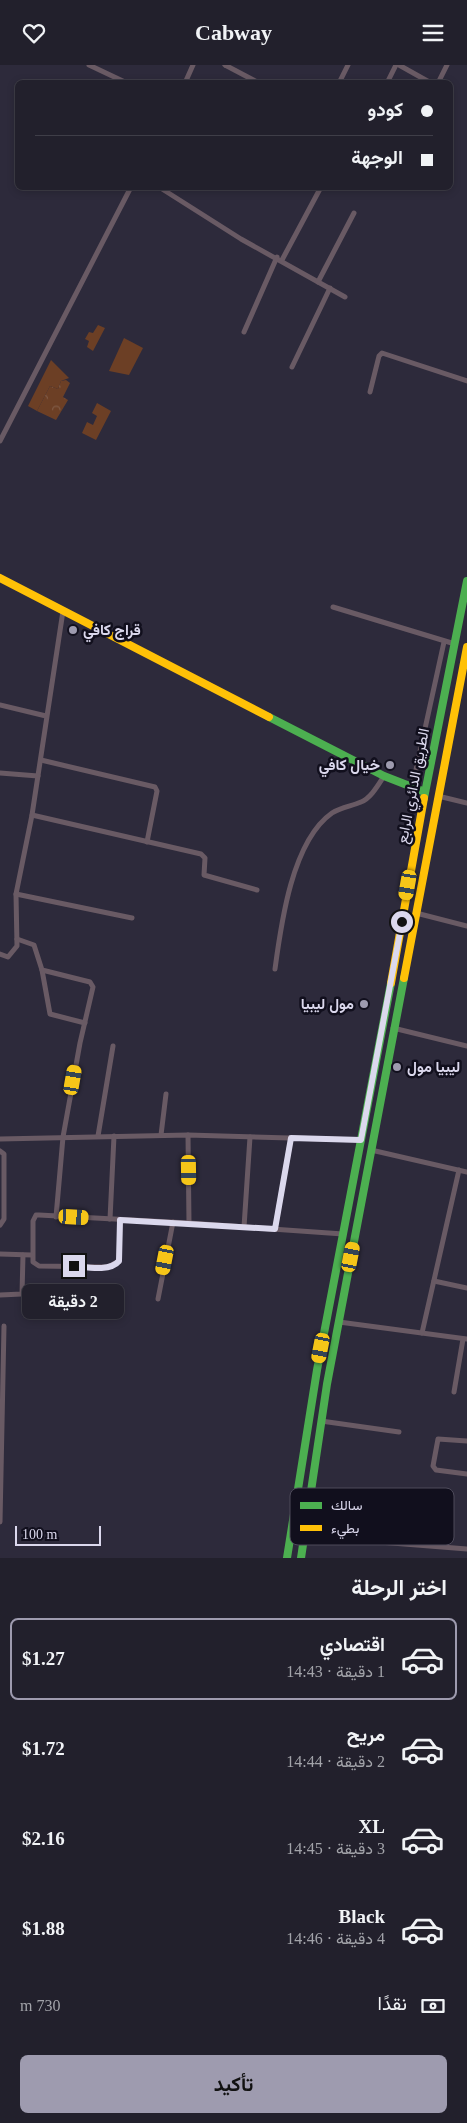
<!DOCTYPE html>
<html lang="ar">
<head>
<meta charset="utf-8">
<style>
	:root { --surface:#22202c; --page:#2a2834; --text:#f1f3f6; --muted:#a2a3a9; --line:#3f3e48; --accent:#9e9baf }
	body { margin:0; font-family:"Times New Roman",Vazirmatn,serif; background:var(--page); color:var(--text); direction:rtl; height:100vh; display:flex; flex-direction:column; font-size:19px; white-space:nowrap }
	* { box-sizing:border-box; margin:0 }
	p { font-size:16px; color:var(--muted) }
	.icon { flex:none; width:28px; height:28px; fill:none; stroke:currentColor; stroke-width:2; stroke-linecap:round; stroke-linejoin:round }
	.map { position:relative; height:1493px; overflow:hidden; direction:ltr }
	.sheet { display:flex; flex-direction:column; background:var(--surface); flex:1 }
	.sheet>* { flex:none }
	.top-card { position:absolute; left:15px; top:15px; width:438px; height:110px; border-radius:8px; box-shadow:0 2px 8px #0003,0 0 0 1px var(--line); direction:rtl; display:grid; align-content:center; height:110px; padding:0 20px; background:var(--surface) }
	.scale { position:absolute; left:15px; bottom:12px; width:86px; box-sizing:border-box; padding-left:5px; border:2px solid #dbd8ed; border-top:0; font-size:14px; line-height:18px; white-space:nowrap; color:#dbd8ed; -webkit-text-stroke:4px #110f1d; paint-order:stroke }
	.end { position:absolute; width:22px; height:22px; margin:-11px; border:6px solid #dbd8ed; background:#111; box-shadow:0 0 0 2px #111 }
	.from { border-radius:50% }
	.bubble { position:absolute; height:35px; border-radius:8px; background:var(--surface); box-shadow:0 2px 8px #0003,0 0 0 1px var(--line); font-size:16px; font-weight:700; line-height:35px; text-align:center; direction:rtl }
	.car { position:absolute; width:15px; height:30px; margin:-15px -8px; border-radius:6px; box-shadow:0 0 4px 1px #0007; background:linear-gradient(#f5c518 24%,#345 0 40%,#f5c518 0 76%,#345 0 86%,#f5c518 0) }
	.top-card b { display:flex; align-items:center; gap:18px; height:48px; font-size:19px }
	.top-card b+b { border-top:1px solid var(--line) }
	.top-card i { width:12px; height:12px; background:var(--text) }
	ul { padding:0; list-style:none }
	li { display:flex; align-items:center; gap:15px; height:82px; margin:0 10px 8px; padding:0 10px; border:2px solid transparent; border-radius:8px }
	li div { flex:1 }
	li b { display:block; font-size:19px }
	li em { font-style:normal; font-weight:700 }
	li.on { border-color:var(--accent) }
	li>.icon { width:45px; height:45px; stroke-width:1.5 }
	h2 { padding:0 20px; font-size:22px; line-height:60px }
	.pay { display:flex; align-items:center; gap:12px; height:55px; padding:0 20px; font-size:19px }
	.pay p { margin-inline-start:auto }
	.primary-button { display:flex; gap:10px; margin-top:auto; padding:10px 20px }
	.primary-button a { flex:1; height:58px; border-radius:8px; background:var(--accent); color:#111; font-size:20px; font-weight:700; line-height:58px; text-align:center }
	header { display:flex; justify-content:space-between; align-items:center; height:65px; padding:0 20px; background:var(--surface); font-size:22px; font-weight:700 }
	.map>svg:first-child { display:block }
</style>
</head>
<body>
<header><svg class="icon" aria-label="menu" viewBox="0 0 24 24"><path d="M4 6h16M4 12h16M4 18h16"/></svg>Cabway<svg class="icon" aria-label="heart" viewBox="0 0 24 24"><path d="M12 20l-8-8c-3-5 5-10 8-4 3-6 11-1 8 4z"/></svg></header>
<div class="map">
<svg width="467" height="1493" viewBox="0 0 467 1493">
	<defs>
		<pattern id="forest-crowns" width="20" height="18" patternUnits="userSpaceOnUse" patternTransform="scale(1.25)"><rect width="20" height="18" fill="#6c3f25"/><path d="M2 6a3 3 0 1 1 6 0M12 15a3 3 0 1 1 6 0" fill="none" stroke="#805a45"/></pattern>
	</defs>
	<rect width="100%" height="100%" fill="#2d2a3b"/>
	<g fill="#6c3f25">
		<path d="M98 260 105 263 93 286 87 282 89 276 85 274 89 267 93 268Z"/>
		<path d="M124 273 143 283 129 310 109 306Z"/>
		<path d="M51 295 69 313 61 316 58 324 50 321 37 346 28 341Z"/>
		<path d="M97 338 111 346 96 375 82 368 87 357 93 360 97 351 92 348Z"/>
	</g>
	<path fill="url(#forest-crowns)" d="M66 315 70 318 63 332 68 335 56 355 37 346 50 321 58 324 61 316Z"/>
	<g fill="none" stroke-linecap="round" stroke-linejoin="round">
		<g stroke="#695a64" stroke-width="5">
			<path d="M89 0 127 18"/>
			<path d="M225 0 259 18"/>
			<path d="M399 0 431 18"/>
			<path d="M185 18 193 0"/>
			<path d="M339 18 348 0"/>
			<path d="M387 18 396 0"/>
			<path d="M438 18 447 0"/>
			<path d="M159 122 241 174 345 232"/>
			<path d="M282 195 321 122"/>
			<path d="M318 217 354 148"/>
			<path d="M244 267 277 192"/>
			<path d="M292 302 330 223"/>
			<path d="M370 327 379 291 382 288 467 316"/>
			<path d="M0 376 131 122"/>
			<path d="M333 542 455 579"/>
			<path d="M0 640 46 651"/>
			<path d="M41 695 155 722 157 726 147 777"/>
			<path d="M0 708 38 711"/>
			<path d="M412 723 444 577"/>
			<path d="M438 731 467 738"/>
			<path d="M32 750 201 789 205 793 204 810 257 825"/>
			<path d="M16 829 132 853"/>
			<path d="M416 848 467 861"/>
			<path d="M17 874 34 880 42 905 90 917 93 922 80 978 63 1072 56 1152"/>
			<path d="M0 889 8 892 17 881 16 829 32 750 63 546"/>
			<path d="M275 904C281 859 292 776 332 748 341 742 352 741 361 737 371 733 378 720 384 711"/>
			<path d="M42 905 50 949 85 958"/>
			<path d="M393 963 467 981"/>
			<path d="M161 1070 166 1029"/>
			<path d="M188 1070 189 1158"/>
			<path d="M98 1071 113 981"/>
			<path d="M0 1074 188 1070 361 1075"/>
			<path d="M371 1085 467 1107"/>
			<path d="M0 1086 4 1089V1154L0 1160"/>
			<path d="M110 1154 114 1071"/>
			<path d="M120 1155 119 1196 108 1202 39 1201 33 1197V1156L36 1150H39L189 1158 343 1169"/>
			<path d="M244 1162 250 1072"/>
			<path d="M275 1164 291 1073"/>
			<path d="M0 1189 32 1190"/>
			<path d="M434 1216 467 1223"/>
			<path d="M0 1230 22 1229 23 1190"/>
			<path d="M158 1234 173 1157"/>
			<path d="M339 1257 467 1274"/>
			<path d="M422 1268 459 1105"/>
			<path d="M454 1327 463 1274"/>
			<path d="M321 1356 399 1367"/>
			<path d="M467 1376 438 1374 433 1401 436 1405 467 1409"/>
			<path d="M0 1457 4 1261"/>
			<path d="M304 1471 467 1484"/>
		</g>
		<g stroke="#4caf50" stroke-width="8">
			<path d="M269 652 384 711 425 727"/>
			<path d="M424 733 467 516"/>
			<path d="M287 1493 317 1305 391 918"/>
			<path d="M301 1493 327 1319 404 913"/>
		</g>
		<g stroke="#ffc107" stroke-width="8">
			<path d="M0 513 269 652"/>
			<path d="M404 913 467 582"/>
			<path d="M391 918 424 733"/>
		</g>
	</g>
	<g fill="none" stroke-linecap="round" stroke-linejoin="round">
		<path stroke="#dbd8ed" stroke-width="6" d="M74 1201C86 1202 110 1207 119 1196L120 1155 275 1164 291 1073 361 1075 402 857"/>
	</g>
	<g fill="#9e9baf" stroke="#110f1d" stroke-width="2">
		<circle cx="73" cy="565" r="5"/>
		<circle cx="390" cy="700" r="5"/>
		<circle cx="364" cy="939" r="5"/>
		<circle cx="397" cy="1002" r="5"/>
	</g>
	<g text-anchor="middle" stroke-width="5" stroke-linejoin="round" paint-order="stroke">
		<g font-size="15" font-weight="bold" fill="#dbd8ed" stroke="#110f1d" text-anchor="start">
			<text x="83" y="570">قراج كافي</text>
			<text x="380" y="705" text-anchor="end">خيال كافي</text>
			<text x="354" y="944" text-anchor="end">مول ليبيا</text>
			<text x="407" y="1007">ليبيا مول</text>
		</g>
		<g font-size="15" fill="#dbd8ed" stroke="#110f1d">
			<text transform="translate(413 721) rotate(-79)" y="5">الطريق الدائري الرابع</text>
		</g>
	</g>
	<rect x="290" y="1423" width="164" height="57" rx="8" fill="#110f1d" stroke="#4e4b5b" stroke-width="1"/>
	<rect x="300" y="1437" width="22" height="7" fill="#4caf50"/>
	<rect x="300" y="1460" width="22" height="6" fill="#ffc107"/>
	<g font-size="14" fill="#dbd8ed">
		<text x="331" y="1445">سالك</text>
		<text x="331" y="1468">بطيء</text>
	</g>
</svg>
<div class="scale">100 m</div>
<i class="end from" style="left:402px;top:857px"></i>
<i class="end" style="left:74px;top:1201px"></i>
<div class="bubble" style="left:22px;top:1219px;width:102px">2 دقيقة</div>
<i class="car" style="left:408px;top:820px;rotate:190deg"></i>
<i class="car" style="left:73px;top:1015px;rotate:10deg"></i>
<i class="car" style="left:189px;top:1105px;rotate:179deg"></i>
<i class="car" style="left:74px;top:1152px;rotate:93deg"></i>
<i class="car" style="left:351px;top:1192px;rotate:11deg"></i>
<i class="car" style="left:165px;top:1195px;rotate:191deg"></i>
<i class="car" style="left:321px;top:1283px;rotate:191deg"></i>
<div class="top-card">
<b><i class="from"></i>كودو</b>
<b><i></i>الوجهة</b>
</div>
</div>
<section class="sheet">
<h2>اختر الرحلة</h2>
<ul>
<li class="on"><svg class="icon" aria-label="car" viewBox="0 0 24 24"><path d="M5 17H2v-5l4-1 3-4h7l3 4 3 1v5h-3M9 17h6M6 11h13"/><circle cx="7" cy="17" r="2"/><circle cx="17" cy="17" r="2"/></svg><div><b>اقتصادي</b><p>1 دقيقة · 14:43</p></div><em>$1.27</em></li>
<li><svg class="icon" aria-label="car" viewBox="0 0 24 24"><path d="M5 17H2v-5l4-1 3-4h7l3 4 3 1v5h-3M9 17h6M6 11h13"/><circle cx="7" cy="17" r="2"/><circle cx="17" cy="17" r="2"/></svg><div><b>مريح</b><p>2 دقيقة · 14:44</p></div><em>$1.72</em></li>
<li><svg class="icon" aria-label="car" viewBox="0 0 24 24"><path d="M5 17H2v-5l4-1 3-4h7l3 4 3 1v5h-3M9 17h6M6 11h13"/><circle cx="7" cy="17" r="2"/><circle cx="17" cy="17" r="2"/></svg><div><b>XL</b><p>3 دقيقة · 14:45</p></div><em>$2.16</em></li>
<li><svg class="icon" aria-label="car" viewBox="0 0 24 24"><path d="M5 17H2v-5l4-1 3-4h7l3 4 3 1v5h-3M9 17h6M6 11h13"/><circle cx="7" cy="17" r="2"/><circle cx="17" cy="17" r="2"/></svg><div><b>Black</b><p>4 دقيقة · 14:46</p></div><em>$1.88</em></li>
</ul>
<div class="pay"><svg class="icon" aria-label="cash" viewBox="0 0 24 24"><path d="M3 7h18v10H3z"/><circle cx="12" cy="12" r="2"/></svg>نقدًا<p>730 m</p></div>
<div class="primary-button"><a>تأكيد</a></div>
</section>
</body>
</html>
